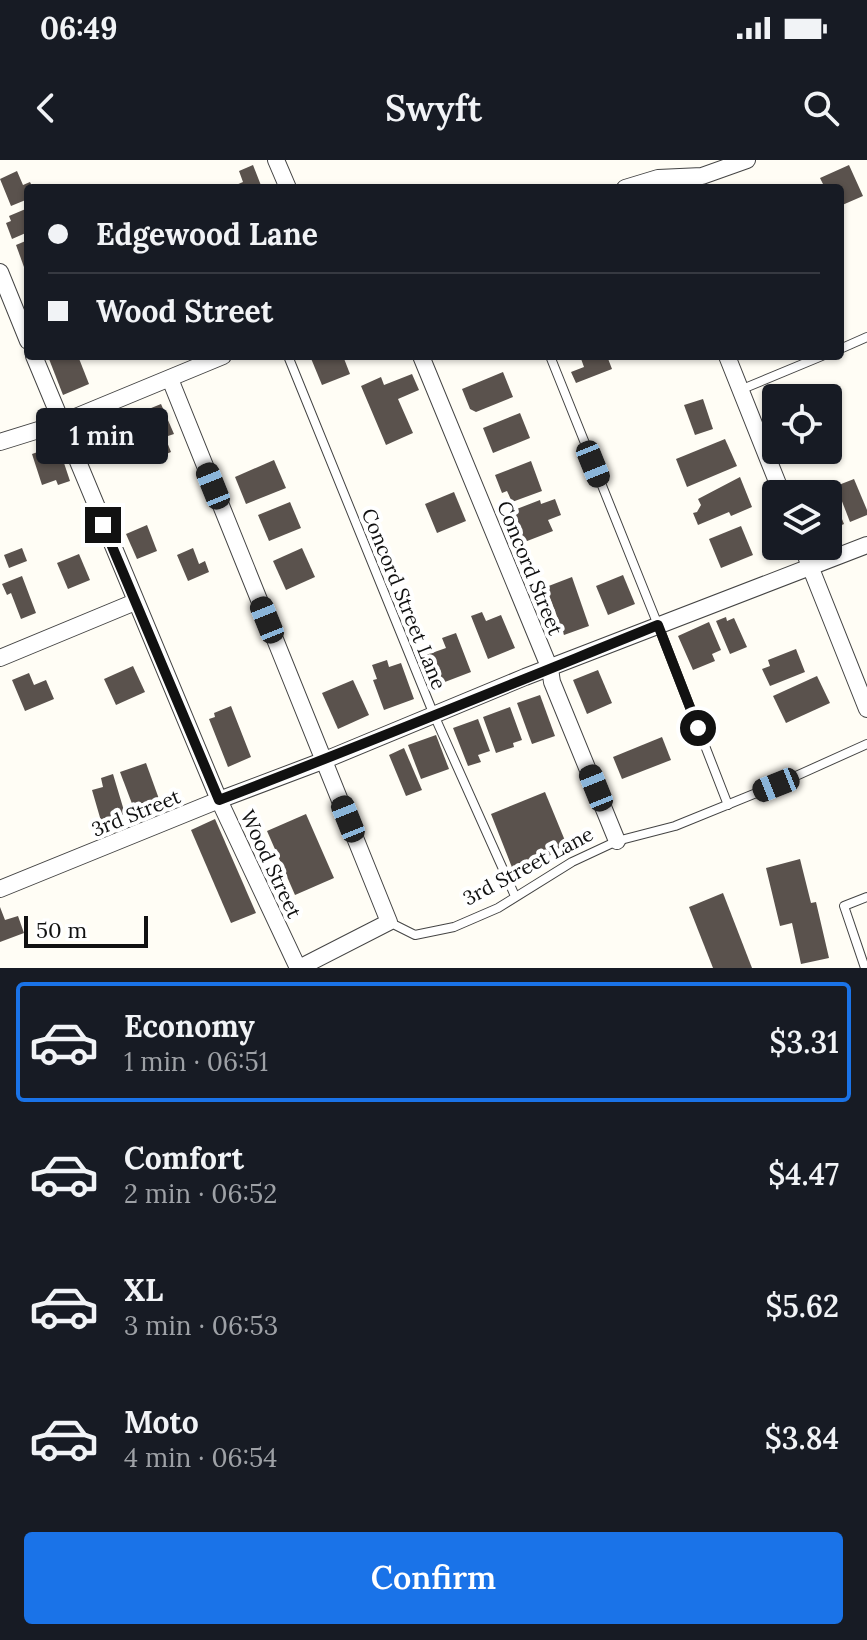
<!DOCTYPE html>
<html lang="en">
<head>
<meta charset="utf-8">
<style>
	:root { --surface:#171b24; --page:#20242c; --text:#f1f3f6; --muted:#9ea1a6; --line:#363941; --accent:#1a73e8 }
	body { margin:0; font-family:Lora,serif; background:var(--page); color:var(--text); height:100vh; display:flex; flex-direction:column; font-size:30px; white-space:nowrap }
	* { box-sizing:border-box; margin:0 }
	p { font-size:26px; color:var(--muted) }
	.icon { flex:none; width:44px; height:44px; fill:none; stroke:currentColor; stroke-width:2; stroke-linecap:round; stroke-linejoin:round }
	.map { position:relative; height:808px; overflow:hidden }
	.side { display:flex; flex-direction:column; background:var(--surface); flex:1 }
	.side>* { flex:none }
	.banner { position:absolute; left:24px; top:24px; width:820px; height:176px; border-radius:8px; box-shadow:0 2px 6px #0004; display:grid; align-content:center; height:176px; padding:0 24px; background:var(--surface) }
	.buttons { position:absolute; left:762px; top:224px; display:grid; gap:16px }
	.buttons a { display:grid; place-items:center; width:80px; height:80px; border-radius:8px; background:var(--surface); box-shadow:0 2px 6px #0004; font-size:40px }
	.scale { position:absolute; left:24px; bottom:20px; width:124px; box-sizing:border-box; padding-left:8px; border:4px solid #111; border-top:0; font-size:22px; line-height:28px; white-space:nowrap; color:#111; -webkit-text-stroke:6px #fff; paint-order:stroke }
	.end { position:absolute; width:36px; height:36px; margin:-18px; border:10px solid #111; background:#fff; box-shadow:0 0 0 4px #fff }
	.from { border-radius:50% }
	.bubble { position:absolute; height:56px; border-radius:8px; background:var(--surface); box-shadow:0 2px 6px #0004; font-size:26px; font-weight:600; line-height:56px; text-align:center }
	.car { position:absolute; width:24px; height:48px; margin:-24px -12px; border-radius:10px; box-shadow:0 0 6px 2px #0007; background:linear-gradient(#222 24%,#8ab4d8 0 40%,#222 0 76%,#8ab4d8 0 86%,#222 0) }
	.banner b { display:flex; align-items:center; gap:28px; height:76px; font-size:30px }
	.banner b+b { border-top:2px solid var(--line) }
	.banner i { width:20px; height:20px; background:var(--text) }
	ul { padding:14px 0 0; list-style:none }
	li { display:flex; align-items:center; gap:24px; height:120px; margin:0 16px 12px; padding:0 8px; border:4px solid transparent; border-radius:8px }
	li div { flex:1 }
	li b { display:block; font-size:30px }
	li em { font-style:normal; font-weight:600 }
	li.selected { border-color:var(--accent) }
	li>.icon { width:72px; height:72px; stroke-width:1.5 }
	.primary-button { display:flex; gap:16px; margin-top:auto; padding:16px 24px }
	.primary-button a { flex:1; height:92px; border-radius:8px; background:var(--accent); color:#fff; font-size:32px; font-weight:600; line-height:92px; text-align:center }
	.status { display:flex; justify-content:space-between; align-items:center; height:56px; padding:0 40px; background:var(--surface); direction:ltr }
	.status svg { height:22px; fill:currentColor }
	header { display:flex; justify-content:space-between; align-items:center; height:104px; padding:0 24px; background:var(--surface); font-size:36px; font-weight:600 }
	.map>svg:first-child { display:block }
</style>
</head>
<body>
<div class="status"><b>06:49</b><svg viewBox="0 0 49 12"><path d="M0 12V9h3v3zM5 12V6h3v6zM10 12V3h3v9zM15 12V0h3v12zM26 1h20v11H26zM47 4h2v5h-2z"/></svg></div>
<header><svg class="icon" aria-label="back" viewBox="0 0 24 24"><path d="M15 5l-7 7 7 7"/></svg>Swyft<svg class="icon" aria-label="search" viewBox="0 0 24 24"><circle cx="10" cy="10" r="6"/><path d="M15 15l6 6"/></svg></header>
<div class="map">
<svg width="867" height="808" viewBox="0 0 867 808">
	<rect width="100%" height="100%" fill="#fffdf5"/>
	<g fill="#5a524d">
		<path d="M253 5 262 28H229L243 22 239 11Z"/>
		<path d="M849 5 863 36 840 46V28H825L820 18Z"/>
		<path d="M17 11 23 25 30 22 33 28H28V39L11 46 0 19Z"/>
		<path d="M28 48V72L12 79 6 63 11 61 9 56Z"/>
		<path d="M28 80V105L24 107 16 85Z"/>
		<path d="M57 196H78L89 224 63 235 49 199Z"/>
		<path d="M310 196H343L350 214 322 225Z"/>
		<path d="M580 196H597L598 199 607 196 612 209 576 223 571 212 584 207Z"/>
		<path d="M503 212 513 237 476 252 470 249 462 229Z"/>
		<path d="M412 214 419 230 398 239 413 273 386 285 361 226 381 217 384 225Z"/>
		<path d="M703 239 713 269 695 275 684 245Z"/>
		<path d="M161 244 174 274 165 277 171 292 157 298 139 253Z"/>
		<path d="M520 253 530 278 493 293 483 268Z"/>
		<path d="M725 279 737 306 687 327 676 299Z"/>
		<path d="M58 285 70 321 58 325 56 320 42 325 32 294Z"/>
		<path d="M274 300 286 328 246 344 235 317Z"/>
		<path d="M531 301 542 331 512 342 507 331 502 333 495 315Z"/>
		<path d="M740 317 752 347 731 356 729 352 698 365 693 353 697 352 701 345 698 339Z"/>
		<path d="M854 319 867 350V355L850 362 836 326Z"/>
		<path d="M827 322 844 364 828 371V334H800Z"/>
		<path d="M454 332 466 361 437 373 425 344Z"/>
		<path d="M555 339 561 355 548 360 553 371 522 383 509 352 540 340 541 344Z"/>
		<path d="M290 342 301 368 269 381 258 355Z"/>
		<path d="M147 365 157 391 137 399 126 374Z"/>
		<path d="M741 366 753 395 721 408 709 379Z"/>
		<path d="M22 388 27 401 9 408 4 395Z"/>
		<path d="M193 388 199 404 205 401 209 412 188 421 177 395Z"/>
		<path d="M302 388 315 417 286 430 273 401Z"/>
		<path d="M79 394 90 420 68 429 57 403Z"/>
		<path d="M623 415 635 444 608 455 596 426Z"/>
		<path d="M22 416 36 453 21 459 11 433 7 435 2 424Z"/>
		<path d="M572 417 589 466 564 475 546 427Z"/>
		<path d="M482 452 486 461 501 455 515 488 488 499 471 456Z"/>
		<path d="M726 457 727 461 734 458 747 487 730 494 716 461Z"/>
		<path d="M709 462 721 490 712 494 715 501 693 510 678 476Z"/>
		<path d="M456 473 471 512 437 525 426 495 446 488 442 478Z"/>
		<path d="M796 489 805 512 770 526 762 509 770 506 768 500Z"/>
		<path d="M387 500 389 507 401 503 414 539 384 550 373 520 377 519 372 505Z"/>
		<path d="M133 506 145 532 116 545 104 519Z"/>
		<path d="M598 510 612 543 587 554 573 520Z"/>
		<path d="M29 513 34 525 46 520 54 539 25 551 12 520Z"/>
		<path d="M817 516 830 543 786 563 773 536Z"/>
		<path d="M353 520 369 555 338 569 322 533Z"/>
		<path d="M540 535 555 576 532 584 517 543Z"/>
		<path d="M231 546 251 597 228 607 209 559 215 557 214 553Z"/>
		<path d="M510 547 522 580 513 583 514 587 496 593 483 557Z"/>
		<path d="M478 559 490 591 478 595 481 602 468 606 453 568Z"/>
		<path d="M436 575 449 609 421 619 408 585Z"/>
		<path d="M662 577 671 600 622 619 613 597Z"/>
		<path d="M404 588 422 630 406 636 389 595Z"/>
		<path d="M146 603 159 639 134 649 120 612Z"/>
		<path d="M113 614 125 654 101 661 92 630 103 627 101 618Z"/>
		<path d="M545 632 568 688 513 710 491 654Z"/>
		<path d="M306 654 334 718 295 735 267 671Z"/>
		<path d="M215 659 256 753 231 763 191 670Z"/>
		<path d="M800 699 811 743 816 742 829 798 801 804 792 763 780 766 766 708Z"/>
		<path d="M723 733 752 808H713L689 747Z"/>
		<path d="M0 747 5 760 18 756 24 773 0 782Z"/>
	</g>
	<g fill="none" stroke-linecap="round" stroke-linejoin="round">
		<defs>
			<g id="service">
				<path d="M840 189 867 177"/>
				<path d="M288 196 434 555 515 736"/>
				<path d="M550 196 658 465 728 645"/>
				<path d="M740 230 822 196"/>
				<path d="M389 762 415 775 454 767 498 748 572 702 617 681 675 666 776 625 867 584"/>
				<path d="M865 808 844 746 867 737"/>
			</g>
			<g id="minor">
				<path d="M276 0 288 28"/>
				<path d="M625 28 658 18 702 16 747 0"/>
				<path d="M0 112 28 181"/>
				<path d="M34 196 219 640 298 808"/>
				<path d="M421 196 550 509 552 522 617 681"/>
				<path d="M727 196 782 334"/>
				<path d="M170 219 389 762 299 808"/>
				<path d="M0 282 61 263 223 196"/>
				<path d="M802 386 867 549"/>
				<path d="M0 498 135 442"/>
				<path d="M0 729 219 640 325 600 525 517 867 385"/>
			</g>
		</defs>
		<use href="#service" stroke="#444" stroke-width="10"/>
		<use href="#minor" stroke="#444" stroke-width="18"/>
		<use href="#service" stroke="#fff" stroke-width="8"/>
		<use href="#minor" stroke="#fff" stroke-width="16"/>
	</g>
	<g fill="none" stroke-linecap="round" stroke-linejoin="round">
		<path stroke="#111" stroke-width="10" d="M103 365 219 640C366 584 512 524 658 465L698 568"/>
	</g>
	<g text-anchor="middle" stroke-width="8" stroke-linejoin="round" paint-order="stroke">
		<g font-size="20" fill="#111" stroke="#fff">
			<text transform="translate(530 408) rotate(68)" y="7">Concord Street</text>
			<text transform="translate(404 439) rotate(68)" y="7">Concord Street Lane</text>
			<text transform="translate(136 653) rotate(-22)" y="7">3rd Street</text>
			<text transform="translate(271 704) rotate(65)" y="7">Wood Street</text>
			<text transform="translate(528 706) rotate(-28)" y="7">3rd Street Lane</text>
		</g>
	</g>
</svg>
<div class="buttons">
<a><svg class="icon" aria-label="locate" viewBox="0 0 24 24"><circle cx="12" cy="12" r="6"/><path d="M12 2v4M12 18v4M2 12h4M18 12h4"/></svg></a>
<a><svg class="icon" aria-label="layers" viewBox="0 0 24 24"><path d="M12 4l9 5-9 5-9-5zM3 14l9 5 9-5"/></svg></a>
</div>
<div class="scale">50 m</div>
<i class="end from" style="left:698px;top:568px"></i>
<i class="end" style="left:103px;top:365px"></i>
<div class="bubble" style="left:36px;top:248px;width:132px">1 min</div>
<i class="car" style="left:593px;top:304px;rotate:158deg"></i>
<i class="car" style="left:213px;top:326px;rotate:338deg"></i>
<i class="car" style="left:267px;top:460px;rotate:338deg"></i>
<i class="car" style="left:776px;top:625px;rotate:248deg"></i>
<i class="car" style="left:596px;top:628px;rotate:338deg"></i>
<i class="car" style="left:348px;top:659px;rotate:338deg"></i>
<div class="banner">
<b><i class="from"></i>Edgewood Lane</b>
<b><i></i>Wood Street</b>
</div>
</div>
<section class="side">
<ul>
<li class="selected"><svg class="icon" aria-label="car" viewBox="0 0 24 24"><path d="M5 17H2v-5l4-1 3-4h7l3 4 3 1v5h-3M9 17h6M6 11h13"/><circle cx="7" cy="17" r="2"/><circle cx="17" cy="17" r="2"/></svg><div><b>Economy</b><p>1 min · 06:51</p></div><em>$3.31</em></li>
<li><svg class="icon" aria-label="car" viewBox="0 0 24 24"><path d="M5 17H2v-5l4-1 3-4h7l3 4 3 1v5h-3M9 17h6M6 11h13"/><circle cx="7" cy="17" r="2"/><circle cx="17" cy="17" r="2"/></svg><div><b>Comfort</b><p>2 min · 06:52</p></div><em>$4.47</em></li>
<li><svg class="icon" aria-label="car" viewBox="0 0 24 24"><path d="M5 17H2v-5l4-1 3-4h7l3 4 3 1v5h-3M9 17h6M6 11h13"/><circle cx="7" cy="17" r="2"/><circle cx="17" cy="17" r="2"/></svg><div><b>XL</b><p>3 min · 06:53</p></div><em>$5.62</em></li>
<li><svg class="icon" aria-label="car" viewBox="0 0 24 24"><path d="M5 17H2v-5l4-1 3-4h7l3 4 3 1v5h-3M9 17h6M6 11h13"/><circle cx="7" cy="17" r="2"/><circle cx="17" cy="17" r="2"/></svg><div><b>Moto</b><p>4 min · 06:54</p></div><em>$3.84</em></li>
</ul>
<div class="primary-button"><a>Confirm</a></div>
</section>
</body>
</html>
